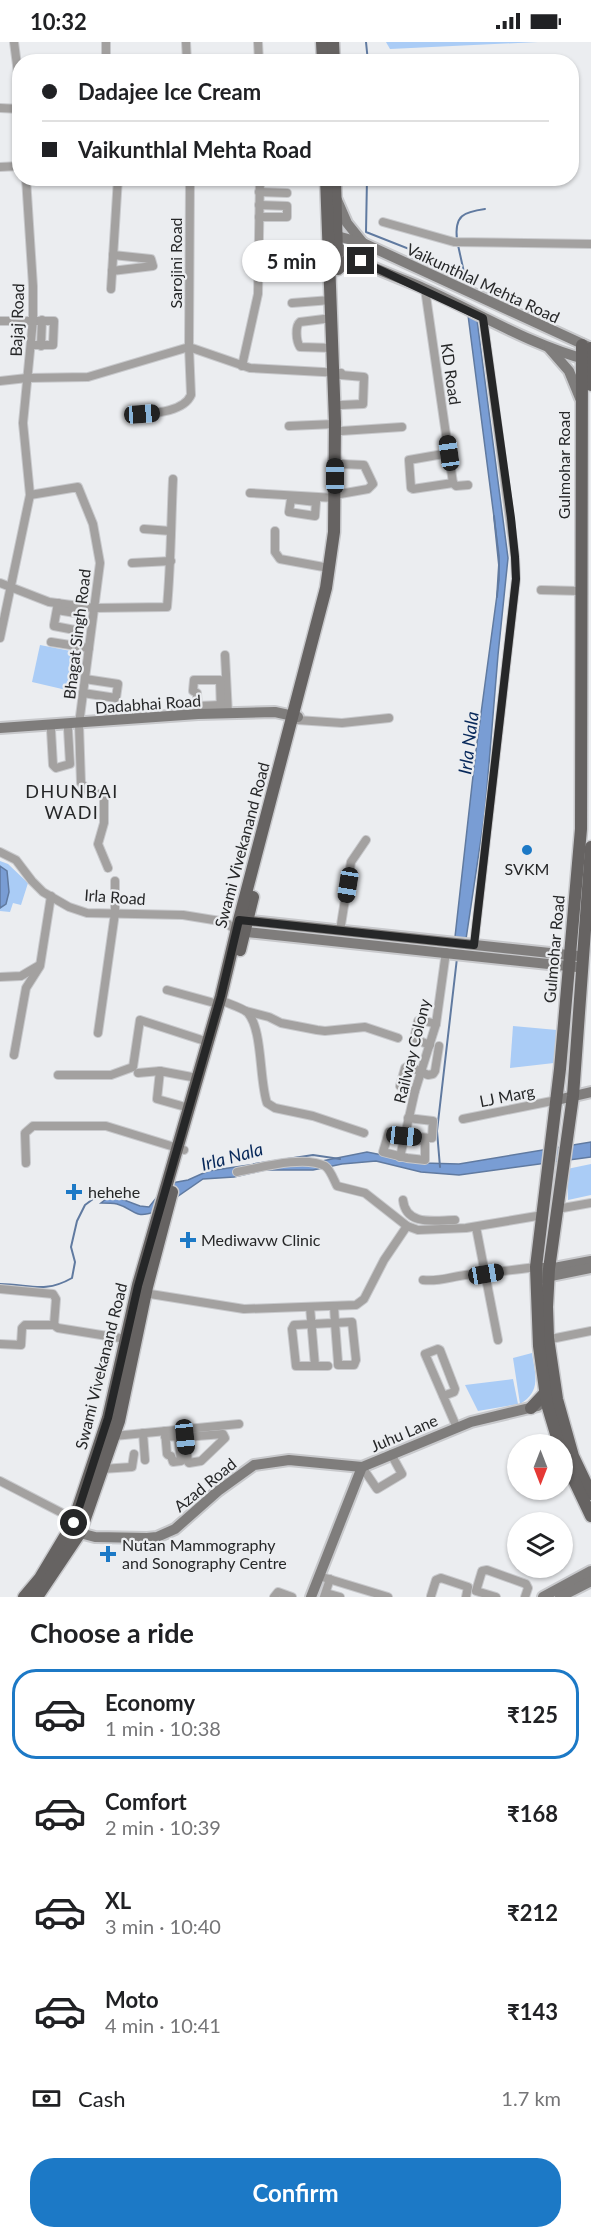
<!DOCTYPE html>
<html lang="en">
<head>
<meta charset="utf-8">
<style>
	:root { --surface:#fff; --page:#f6f6f6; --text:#202124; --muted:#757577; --line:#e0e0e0; --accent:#1c79c6 }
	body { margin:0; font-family:Lato,sans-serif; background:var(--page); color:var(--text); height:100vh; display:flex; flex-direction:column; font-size:22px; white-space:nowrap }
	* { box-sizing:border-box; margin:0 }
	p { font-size:20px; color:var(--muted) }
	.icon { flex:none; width:33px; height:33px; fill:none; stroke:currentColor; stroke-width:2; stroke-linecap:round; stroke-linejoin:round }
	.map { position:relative; height:1555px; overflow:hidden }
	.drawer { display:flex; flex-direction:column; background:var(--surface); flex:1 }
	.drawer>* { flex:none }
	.guide { position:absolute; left:12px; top:12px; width:567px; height:132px; border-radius:24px; box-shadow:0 2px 4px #0004; display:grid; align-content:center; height:132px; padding:0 30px; background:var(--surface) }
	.needle { width:39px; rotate:180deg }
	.controls { position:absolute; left:507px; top:1392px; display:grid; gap:12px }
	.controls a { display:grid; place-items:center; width:66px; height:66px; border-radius:50%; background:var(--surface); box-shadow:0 2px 4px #0004; font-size:30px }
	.end { position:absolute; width:27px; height:27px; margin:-14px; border:8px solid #262728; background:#fff; box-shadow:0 0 0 3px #fff }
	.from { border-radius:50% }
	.bubble { position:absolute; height:42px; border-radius:21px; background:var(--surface); box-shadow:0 2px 4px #0004; font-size:20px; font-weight:700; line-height:42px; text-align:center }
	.car { position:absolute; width:18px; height:36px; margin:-18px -9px; border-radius:8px; box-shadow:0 0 4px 2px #0007; background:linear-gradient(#222 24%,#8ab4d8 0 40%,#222 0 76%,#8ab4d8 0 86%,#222 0) }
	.guide b { display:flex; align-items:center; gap:21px; height:57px; font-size:22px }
	.guide b+b { border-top:2px solid var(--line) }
	.guide i { width:15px; height:15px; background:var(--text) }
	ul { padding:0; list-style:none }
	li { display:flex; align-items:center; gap:18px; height:90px; margin:0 12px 9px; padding:0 18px; border:3px solid transparent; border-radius:24px }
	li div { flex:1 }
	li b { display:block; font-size:22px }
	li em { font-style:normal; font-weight:700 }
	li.active { border-color:var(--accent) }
	li>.icon { width:54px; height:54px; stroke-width:1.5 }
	h2 { padding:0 30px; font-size:27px; line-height:72px }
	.pay { display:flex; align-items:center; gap:15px; height:66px; padding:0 30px; font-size:22px }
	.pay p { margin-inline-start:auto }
	.primary-button { display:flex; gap:12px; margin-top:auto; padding:12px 30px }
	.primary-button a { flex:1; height:69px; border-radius:24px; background:var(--accent); color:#fff; font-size:24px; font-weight:700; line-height:69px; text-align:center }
	.status { display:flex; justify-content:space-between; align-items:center; height:42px; padding:0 30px; background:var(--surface); direction:ltr }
	.status svg { height:16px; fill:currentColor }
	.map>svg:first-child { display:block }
</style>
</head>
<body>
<div class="status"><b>10:32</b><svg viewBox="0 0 49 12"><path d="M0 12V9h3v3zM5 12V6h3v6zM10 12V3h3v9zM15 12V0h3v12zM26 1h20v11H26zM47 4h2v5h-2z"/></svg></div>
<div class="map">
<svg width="591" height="1555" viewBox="0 0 591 1555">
	<rect width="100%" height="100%" fill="#ebedf0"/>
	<g fill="#aaccf6">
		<path d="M386 0H538L390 7Z"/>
		<path d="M40 603 81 611 75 650 32 640Z"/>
		<path d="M0 819 8 822 28 841 21 863 13 861 10 870 0 869Z"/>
		<path d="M513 984 557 988 554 1021 510 1026Z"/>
		<path d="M591 1122V1153L568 1158 567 1127Z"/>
		<path d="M532 1311C535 1332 542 1349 520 1362L513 1316Z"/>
		<path d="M513 1337 518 1362 478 1369 465 1343Z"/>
	</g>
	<g fill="#799dd4" stroke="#607aa0" stroke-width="1.5">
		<path d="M468 273 477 278 508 516 498 613 485 770 466 897 455 895 475 716 499 538V514Z"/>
		<path d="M0 824 7 829 9 850 6 862 0 866Z"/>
		<path d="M591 1100V1115L459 1133 421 1130 376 1119 342 1122 313 1128H265L234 1135 203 1137 155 1170C132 1177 135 1167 117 1162 112 1161 106 1161 101 1161L111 1153 140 1164 149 1165 157 1155 161 1143 188 1138 208 1129 269 1120 312 1121 367 1110 423 1121 459 1122Z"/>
	</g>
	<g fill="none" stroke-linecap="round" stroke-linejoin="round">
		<g stroke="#607aa0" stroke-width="2">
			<path d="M366 0 368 20"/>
			<path d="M367 136 366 190 465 229"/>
			<path d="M457 198C454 173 464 170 485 167"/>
			<path d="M458 203 467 244"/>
			<path d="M494 474 499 523 497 555"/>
			<path d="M254 1122 313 1113 340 1117"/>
			<path d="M440 1125 437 1089 457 916"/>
			<path d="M0 1242C29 1242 44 1252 72 1236L75 1220 71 1205 77 1179 85 1163 97 1154 108 1156"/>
		</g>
		<defs>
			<g id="street">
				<path d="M14 0 20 46"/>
				<path d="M186 0 187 20"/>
				<path d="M258 0 259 20"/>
				<path d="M106 20V0"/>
				<path d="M0 66 20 67"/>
				<path d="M0 125 20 124"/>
				<path d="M259 150 287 151"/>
				<path d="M259 175H287V164L259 163"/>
				<path d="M383 180 454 200 591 202"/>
				<path d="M112 229 153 224 151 217 113 213"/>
				<path d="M111 247 118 136"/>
				<path d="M425 247 453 441 456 444 468 443"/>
				<path d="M292 261 331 258"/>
				<path d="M332 276 300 280C295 284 296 299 300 305L333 306"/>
				<path d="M0 279H54L53 303H32"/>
				<path d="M41 304 42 278"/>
				<path d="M189 305 250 326 341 331"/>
				<path d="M242 324 258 252 260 136"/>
				<path d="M341 333 364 335 363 362 341 363"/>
				<path d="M0 339 27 336 88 335 189 305"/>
				<path d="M142 372C157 371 184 369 191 353L189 305 190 136"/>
				<path d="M289 384 335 382"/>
				<path d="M341 389 402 385"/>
				<path d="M449 411 409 418 411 446 413 447 453 441"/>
				<path d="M250 451 335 456"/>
				<path d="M340 452 368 447 373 442 364 423 341 422"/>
				<path d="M30 453 78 445 93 482 100 521 79 682 81 741 88 749 104 754V781L98 802 108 826"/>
				<path d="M291 457 316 460 315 474 289 470Z"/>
				<path d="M144 487 171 489"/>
				<path d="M275 489V510L280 517 329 526"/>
				<path d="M132 521 171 519"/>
				<path d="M0 541 49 560 94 566 167 565C171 522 171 479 173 437"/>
				<path d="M541 548 580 549"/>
				<path d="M57 568 82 572 80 589 54 584V583L58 561"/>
				<path d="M0 596 30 453 23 381 33 278V244L26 136"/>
				<path d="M51 600 89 606"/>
				<path d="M225 613 228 672"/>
				<path d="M83 651 116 656 118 642 85 637"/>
				<path d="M198 664 221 663"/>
				<path d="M198 672 197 651 193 649 194 638H220L221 672"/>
				<path d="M297 678 342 681 389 676"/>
				<path d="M51 688 53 723 56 726 70 722 68 687"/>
				<path d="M0 810 16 818 32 839 43 850 69 865 87 871 183 873 226 880 236 889"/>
				<path d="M340 889 351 820 366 798"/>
				<path d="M474 903 516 537 515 515 483 276"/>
				<path d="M0 935 21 934 38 924"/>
				<path d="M167 948 218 962"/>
				<path d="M225 960C232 963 242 966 247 970 263 986 259 1038 267 1061L275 1066 313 1074 364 1091"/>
				<path d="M246 969 269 975 281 981 317 988 325 989 365 985 398 996"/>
				<path d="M98 991 115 871V839"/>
				<path d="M430 1003 414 997 418 979 421 978 436 982"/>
				<path d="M14 1013 26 946 40 924 51 854"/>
				<path d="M138 1031 160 1029"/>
				<path d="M58 1033H111L133 1025 140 978 208 1000"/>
				<path d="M415 1049 400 1044 405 1026 408 1024 428 1033 433 1032 435 1029 439 1004"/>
				<path d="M189 1066 157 1057 160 1029 197 1036"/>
				<path d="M463 1077 557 1058"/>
				<path d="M404 1097 425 1099V1118L407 1116 383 1110 389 1090 404 1094 432 1096 433 1079 408 1076"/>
				<path d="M400 1115 415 1049 436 982 446 910"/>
				<path d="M26 1121 25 1091 33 1084H106L184 1108"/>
				<path d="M237 1130C259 1126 304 1113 325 1124 330 1127 334 1138 337 1144L365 1151 407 1184 418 1188 466 1186 543 1173"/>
				<path d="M403 1158C406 1185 436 1178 455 1178"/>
				<path d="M557 1167 591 1161"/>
				<path d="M476 1185 498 1298"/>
				<path d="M423 1238C438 1240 450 1235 465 1233 489 1231 513 1228 536 1225"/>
				<path d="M0 1247 53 1252 56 1257 54 1283H25L22 1286 21 1303 0 1302"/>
				<path d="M144 1251 244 1267 356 1263 364 1257 384 1218 407 1184"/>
				<path d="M310 1265 315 1324"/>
				<path d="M54 1283 58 1286 126 1297"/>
				<path d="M546 1298 591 1289"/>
				<path d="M328 1324H296L292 1287 294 1283C313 1282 333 1281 352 1280L356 1318 354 1323H338V1320L335 1281 334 1264"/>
				<path d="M443 1354 454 1350 455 1347 440 1308 438 1307 425 1312 457 1386"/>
				<path d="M184 1387 188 1420 189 1421 201 1419 225 1396 223 1392 185 1395"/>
				<path d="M165 1389 167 1412 168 1413 171 1414 173 1420 181 1419 178 1394 165 1395"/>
				<path d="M143 1391 145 1418"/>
				<path d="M114 1394 239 1382"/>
				<path d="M362 1425 377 1447 402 1432 391 1412"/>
				<path d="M102 1427 132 1425 134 1412"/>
				<path d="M0 1439 66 1473 73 1481"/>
				<path d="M319 1534 388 1555"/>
				<path d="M326 1551 340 1555"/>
				<path d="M431 1554 436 1538 441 1536 468 1545 466 1555"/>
				<path d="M274 1555 278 1550 292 1555"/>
				<path d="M324 1555 330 1537"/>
				<path d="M496 1555 476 1549 482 1529 487 1528 526 1542 528 1546 525 1555"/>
			</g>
			<g id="secondary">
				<path d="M337 158 347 181 363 201"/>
				<path d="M329 195 337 194 363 201 589 305"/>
				<path d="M333 200C352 221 397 234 423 246 477 270 530 303 588 318"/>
				<path d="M549 306 569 329 580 356"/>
				<path d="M0 686 198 672 275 670 298 675"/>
				<path d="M242 878 578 914"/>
				<path d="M237 889 577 925"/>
				<path d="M557 1058 591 1050"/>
				<path d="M536 1225 549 1227 591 1219"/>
				<path d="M541 1236 591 1226"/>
				<path d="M76 1485 80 1491 95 1495 147 1496 157 1495 175 1487 218 1449 254 1423 289 1418 362 1425"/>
				<path d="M311 1555 362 1425 471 1380 538 1364"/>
				<path d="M543 1555 591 1529"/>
				<path d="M560 1555 591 1539"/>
			</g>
			<g id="primary">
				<path d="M322 0 323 20"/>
				<path d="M333 0 334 20"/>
				<path d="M335 136 337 213"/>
				<path d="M338 227C346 218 349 217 361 219"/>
				<path d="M591 306V343"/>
				<path d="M591 805 573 1054 549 1227 547 1265 548 1296 557 1357 573 1414 591 1452"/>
				<path d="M240 908 253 855"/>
				<path d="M531 1366 545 1351"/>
				<path d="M559 1402 547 1362 539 1304 536 1225 560 1027 581 787 582 303"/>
				<path d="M562 1413 591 1474"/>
				<path d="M24 1555 40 1536 73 1481 108 1376 138 1243 221 954 239 878 326 546 334 490 335 380 326 136"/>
				<path d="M37 1555 80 1491 119 1379 147 1245 172 1150"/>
			</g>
		</defs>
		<use href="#street" stroke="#c8c9cc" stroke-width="10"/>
		<use href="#secondary" stroke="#c8c9cc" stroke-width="14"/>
		<use href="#primary" stroke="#c8c9cc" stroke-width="15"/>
		<use href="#street" stroke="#a3a1a0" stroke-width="8"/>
		<use href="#secondary" stroke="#7f7d7c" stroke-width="10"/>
		<use href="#primary" stroke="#666362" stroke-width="12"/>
	</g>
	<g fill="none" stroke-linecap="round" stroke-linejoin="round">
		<path stroke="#262728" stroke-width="8" d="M74 1481 108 1376 138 1244 221 954 239 878 474 903 516 537 515 515 511 476 483 276 361 219"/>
	</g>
	<g fill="#1c79c6" stroke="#ebedf0" stroke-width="2">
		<circle cx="527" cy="808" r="6"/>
		<path d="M71 1141h6v6h6v6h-6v6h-6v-6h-6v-6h6z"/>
		<path d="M185 1189h6v6h6v6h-6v6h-6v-6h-6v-6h6z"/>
		<path d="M105 1503h6v6h6v6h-6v6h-6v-6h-6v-6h6z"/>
	</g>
	<g text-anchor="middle" stroke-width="4.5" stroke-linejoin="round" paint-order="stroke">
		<g font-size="16" fill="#262728" stroke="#ebedf0">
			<text transform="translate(176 221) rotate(-90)" y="6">Sarojini Road</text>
			<text transform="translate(483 241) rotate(25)" y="6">Vaikunthlal Mehta Road</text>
			<text transform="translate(17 278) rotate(-88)" y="6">Bajaj Road</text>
			<text transform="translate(451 332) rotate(82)" y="6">KD Road</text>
			<text transform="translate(564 423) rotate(-90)" y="6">Gulmohar Road</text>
			<text transform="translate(77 592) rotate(-83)" y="6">Bhagat Singh Road</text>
			<text transform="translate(148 662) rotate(-4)" y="6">Dadabhai Road</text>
			<text transform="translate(242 803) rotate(-75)" y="6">Swami Vivekanand Road</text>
			<text transform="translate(115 855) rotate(4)" y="6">Irla Road</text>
			<text transform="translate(554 907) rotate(-85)" y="6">Gulmohar Road</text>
			<text transform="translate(412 1009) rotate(-76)" y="6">Railway Colony</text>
			<text transform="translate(507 1054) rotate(-11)" y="6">LJ Marg</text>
			<text transform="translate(101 1324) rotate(-76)" y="6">Swami Vivekanand Road</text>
			<text transform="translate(404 1391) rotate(-23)" y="6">Juhu Lane</text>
			<text transform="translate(205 1443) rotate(-39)" y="6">Azad Road</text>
		</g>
		<g font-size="16" fill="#262728" stroke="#ebedf0" text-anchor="start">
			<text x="527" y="833" text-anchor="middle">SVKM</text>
			<text x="88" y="1156">hehehe</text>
			<text x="201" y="1204">Mediwavw Clinic</text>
			<text x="122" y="1509">Nutan Mammography<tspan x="122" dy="18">and Sonography Centre</tspan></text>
		</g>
		<g font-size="18" font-style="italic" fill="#07285a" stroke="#ebedf0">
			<text transform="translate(469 701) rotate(-83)" y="6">Irla Nala</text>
			<text transform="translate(232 1115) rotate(-15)" y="6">Irla Nala</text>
		</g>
		<g font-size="18" letter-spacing="1.5" fill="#262728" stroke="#ebedf0">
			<text x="72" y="756">DHUNBAI<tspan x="72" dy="21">WADI</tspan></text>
		</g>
	</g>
</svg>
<div class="controls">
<a><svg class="needle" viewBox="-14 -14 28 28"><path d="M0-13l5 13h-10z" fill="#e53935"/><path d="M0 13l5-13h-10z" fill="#757577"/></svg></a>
<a><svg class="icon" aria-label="layers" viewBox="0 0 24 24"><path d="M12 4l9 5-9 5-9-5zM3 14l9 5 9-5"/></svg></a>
</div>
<i class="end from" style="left:74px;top:1481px"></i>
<i class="end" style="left:361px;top:219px"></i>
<div class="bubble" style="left:242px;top:198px;width:99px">5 min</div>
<i class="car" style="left:142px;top:372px;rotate:86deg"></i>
<i class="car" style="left:449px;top:411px;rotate:352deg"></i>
<i class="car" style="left:335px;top:434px;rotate:0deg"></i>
<i class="car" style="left:348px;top:843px;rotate:189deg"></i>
<i class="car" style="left:404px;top:1094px;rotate:96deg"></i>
<i class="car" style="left:486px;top:1232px;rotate:81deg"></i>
<i class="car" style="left:185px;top:1395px;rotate:174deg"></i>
<div class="guide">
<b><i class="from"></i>Dadajee Ice Cream</b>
<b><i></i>Vaikunthlal Mehta Road</b>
</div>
</div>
<section class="drawer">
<h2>Choose a ride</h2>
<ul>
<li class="active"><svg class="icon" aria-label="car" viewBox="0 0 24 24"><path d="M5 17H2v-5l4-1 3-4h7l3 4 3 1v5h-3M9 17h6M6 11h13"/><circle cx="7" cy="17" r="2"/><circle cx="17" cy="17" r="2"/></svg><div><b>Economy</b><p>1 min · 10:38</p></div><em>₹125</em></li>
<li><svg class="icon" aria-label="car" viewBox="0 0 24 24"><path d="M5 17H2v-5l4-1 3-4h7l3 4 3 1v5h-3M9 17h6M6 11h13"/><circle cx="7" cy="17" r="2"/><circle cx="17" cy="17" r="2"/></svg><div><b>Comfort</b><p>2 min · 10:39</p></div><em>₹168</em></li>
<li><svg class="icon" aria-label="car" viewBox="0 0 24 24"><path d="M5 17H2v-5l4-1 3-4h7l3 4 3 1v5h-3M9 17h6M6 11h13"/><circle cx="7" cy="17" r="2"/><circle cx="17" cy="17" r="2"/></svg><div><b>XL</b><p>3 min · 10:40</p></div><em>₹212</em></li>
<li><svg class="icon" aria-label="car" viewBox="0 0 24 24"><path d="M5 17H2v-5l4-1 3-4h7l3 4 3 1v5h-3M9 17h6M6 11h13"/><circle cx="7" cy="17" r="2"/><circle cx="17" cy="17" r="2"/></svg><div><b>Moto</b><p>4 min · 10:41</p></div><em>₹143</em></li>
</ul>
<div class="pay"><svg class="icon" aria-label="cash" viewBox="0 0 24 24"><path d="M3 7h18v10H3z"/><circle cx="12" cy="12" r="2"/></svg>Cash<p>1.7 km</p></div>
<div class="primary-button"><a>Confirm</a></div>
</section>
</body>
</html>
